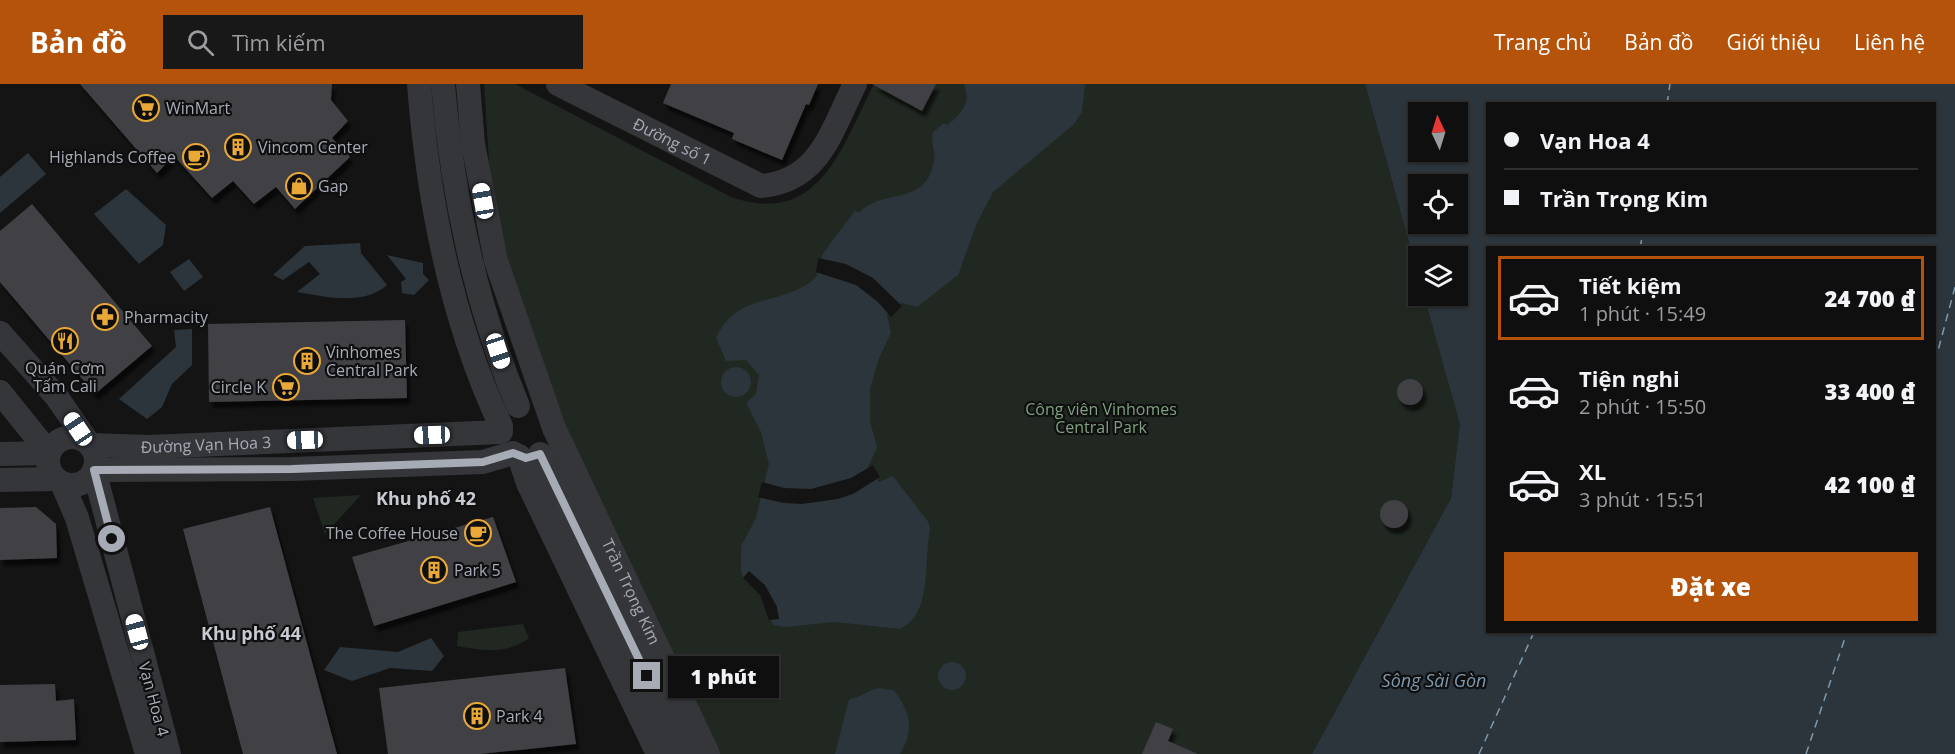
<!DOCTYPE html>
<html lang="vi">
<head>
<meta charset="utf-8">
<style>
	:root { --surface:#0f0f10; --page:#181819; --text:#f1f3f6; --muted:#9b9c9f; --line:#2f2f30; --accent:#b45309 }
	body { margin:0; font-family:"Open Sans",sans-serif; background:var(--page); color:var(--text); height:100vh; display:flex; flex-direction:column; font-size:22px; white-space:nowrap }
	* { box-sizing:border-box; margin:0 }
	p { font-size:20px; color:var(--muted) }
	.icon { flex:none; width:33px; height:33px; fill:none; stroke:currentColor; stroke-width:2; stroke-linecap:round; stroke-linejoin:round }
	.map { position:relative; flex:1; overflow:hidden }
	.side { position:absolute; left:1486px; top:162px; width:450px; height:387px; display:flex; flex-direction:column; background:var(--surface); border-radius:0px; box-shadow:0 2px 4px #0004,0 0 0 2px var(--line) }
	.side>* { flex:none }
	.hud { position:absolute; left:1486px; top:18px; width:450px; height:132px; border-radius:0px; box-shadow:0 2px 4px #0004,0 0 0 2px var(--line); display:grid; align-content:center; height:132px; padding:0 18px; background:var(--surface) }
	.needle { width:39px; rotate:356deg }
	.buttons { position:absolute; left:1408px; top:18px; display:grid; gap:12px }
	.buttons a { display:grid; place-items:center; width:60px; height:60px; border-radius:0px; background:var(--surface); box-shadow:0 2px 4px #0004,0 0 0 2px var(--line); font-size:30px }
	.end { position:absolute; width:27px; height:27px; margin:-14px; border:8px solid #a6abb5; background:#111; box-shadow:0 0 0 3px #111 }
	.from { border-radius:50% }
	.bubble { position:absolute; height:42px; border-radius:0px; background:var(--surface); box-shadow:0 2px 4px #0004,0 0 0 2px var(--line); font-size:20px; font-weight:800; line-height:42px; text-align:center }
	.car { position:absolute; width:18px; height:36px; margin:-18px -9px; border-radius:8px; box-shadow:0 0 4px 2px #0007; background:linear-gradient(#fff 24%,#345 0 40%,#fff 0 76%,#345 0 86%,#fff 0) }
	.hud b { display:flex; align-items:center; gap:21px; height:57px; font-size:22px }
	.hud b+b { border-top:2px solid var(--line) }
	.hud i { width:15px; height:15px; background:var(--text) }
	ul { padding:10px 0 0; list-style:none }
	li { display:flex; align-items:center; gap:18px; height:84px; margin:0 12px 9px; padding:0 6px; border:3px solid transparent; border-radius:0px }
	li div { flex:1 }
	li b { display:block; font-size:22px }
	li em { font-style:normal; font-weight:800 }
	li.selected { border-color:var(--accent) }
	li>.icon { width:54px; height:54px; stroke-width:1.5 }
	.primary-button { display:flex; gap:12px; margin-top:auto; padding:12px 18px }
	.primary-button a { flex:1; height:69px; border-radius:0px; background:var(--accent); color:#fff; font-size:24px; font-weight:800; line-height:69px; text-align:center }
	header { display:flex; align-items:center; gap:36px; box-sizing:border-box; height:84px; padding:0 30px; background:var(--accent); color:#fff }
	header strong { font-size:28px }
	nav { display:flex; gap:33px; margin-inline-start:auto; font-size:21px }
	.search { width:420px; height:54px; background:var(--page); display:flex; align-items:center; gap:15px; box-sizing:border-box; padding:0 21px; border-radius:0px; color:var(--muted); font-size:22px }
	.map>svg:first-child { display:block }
</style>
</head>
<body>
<header>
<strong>Bản đồ</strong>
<div class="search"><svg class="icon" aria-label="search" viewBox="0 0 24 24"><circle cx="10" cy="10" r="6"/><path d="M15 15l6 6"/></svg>Tìm kiếm</div>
<nav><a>Trang chủ</a><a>Bản đồ</a><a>Giới thiệu</a><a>Liên hệ</a></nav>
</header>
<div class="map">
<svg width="1955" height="670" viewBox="0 0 1955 670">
	<defs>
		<filter id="shadow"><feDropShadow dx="3.5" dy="6" stdDeviation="1.5" flood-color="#0009"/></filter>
	</defs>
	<rect width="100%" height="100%" fill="#141415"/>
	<g fill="#202821">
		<path d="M484 0H515L731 113C820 144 842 62 874 0H1365L1419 194V212H1424L1461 340 1451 414 1312 670H717L586 390 512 209 491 108Z"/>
		<path d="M361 411 325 450 313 414Z"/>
		<path d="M523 540 529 554C508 570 482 567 457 562L458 548Z"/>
	</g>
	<g fill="#2c353b" fill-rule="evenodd">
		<path d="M964 0H1085L1082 28 1074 40 993 108 977 139 958 191 917 223 902 219 887 231 891 249 879 274 870 305V337L877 364 868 383 879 398 893 392 929 439 930 446C923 478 934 528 900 545L835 538 784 543 773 541 760 511 743 494 741 486V462L756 434 769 380 761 348 746 319 756 310 759 291 746 276 726 277 716 254C737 208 777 223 812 197 821 190 818 182 822 172 825 165 849 135 855 127L860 128C883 104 926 123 934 77 936 67 930 58 933 48L944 39 947 41C957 34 970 21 966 8 966 5 964 3 964 0Z"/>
		<path d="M1365 0H1955V670H1312L1451 414 1460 340 1424 212H1458V172H1419V194ZM1488 20H1935V148H1488ZM1419 28H1458V68H1419ZM1419 100H1458V140H1419ZM1488 164H1935V548H1488Z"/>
		<path d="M28 69 46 90 0 129V93Z"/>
		<path d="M126 105 166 141 163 161 139 180 94 130Z"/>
		<path d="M360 159 361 169 387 201C363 222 326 213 297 208L320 190 309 178 283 196 273 191 305 162Z"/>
		<path d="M387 171 423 179V190L429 196 414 211 402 209 401 198 406 195Z"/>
		<path d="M189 175 203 193 184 207 170 188Z"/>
		<path d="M192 245V281L172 300 162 323 147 335 119 315 176 263 174 246Z"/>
		<circle cx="736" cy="298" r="15"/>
		<path d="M431 554 444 572 432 587 390 584 352 597 324 586 340 563 398 568Z"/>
		<circle cx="952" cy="592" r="14"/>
		<path d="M879 604 894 606C910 628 915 645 900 670H835L849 615C861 614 867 606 879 604Z"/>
	</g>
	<g fill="#141415">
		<path d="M818 174 846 180 873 194 902 222 891 233 878 218 856 201 816 188Z"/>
		<path d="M873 381 880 393 853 410 838 415 802 420 784 419 758 413 762 398 784 404 811 405 851 394Z"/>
		<path d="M749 487 765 501 777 523 779 535 769 536 760 511 743 494Z"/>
	</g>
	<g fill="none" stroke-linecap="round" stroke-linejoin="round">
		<g stroke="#7e99af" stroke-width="1.5" stroke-dasharray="8 6" stroke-linecap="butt">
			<path d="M1667 20 1670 0"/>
			<path d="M1640 164 1643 148"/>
			<path d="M1935 278 1955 203"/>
			<path d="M1479 670 1534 548"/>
			<path d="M1806 670 1847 548"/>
		</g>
	</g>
	<g fill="#404145" filter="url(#shadow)">
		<path d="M80 0H332L331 16 348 37 332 54 350 73 295 125 276 103 254 120 233 97 212 114 174 72 157 89Z"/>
		<path d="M671 0H818L809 21 806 20 782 76 732 55 734 49 663 19Z"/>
		<path d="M872 0H936L922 27Z"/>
		<path d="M32 120 152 262 95 310 0 198V147Z"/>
		<path d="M405 236 407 314 209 318 208 240Z"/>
		<circle cx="1410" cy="308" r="13"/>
		<circle cx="1394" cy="430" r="14"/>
		<path d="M36 423 56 440 57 474 0 476V424Z"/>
		<path d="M270 423 337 670H243L183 445Z"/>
		<path d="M493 433 516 498 374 542 352 473Z"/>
		<path d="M565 584 576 660 480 670H388L379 604Z"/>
		<path d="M55 600 56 617 74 615 76 656 0 658V601Z"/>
		<path d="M1156 638 1173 645 1168 657 1198 670H1142Z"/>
	</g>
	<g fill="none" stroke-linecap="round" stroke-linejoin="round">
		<g stroke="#35363a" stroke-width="24">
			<path d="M419 0C428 116 451 236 501 342"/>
			<path d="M443 0C452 109 476 221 518 322"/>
			<path id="s1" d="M468 0 473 60 496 177 554 344 708 670"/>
			<path id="s2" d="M558 0 761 102C820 97 831 47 855 0"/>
			<path id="s3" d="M0 249 56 312 90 361 149 363 501 348"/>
			<path d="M0 308 49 369"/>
			<circle cx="72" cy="377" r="24"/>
			<path d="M0 370 49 369"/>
			<path d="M540 370 683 670"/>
			<path d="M519 372 528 399 658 670"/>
			<path d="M0 396 56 395"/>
			<path d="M62 399 77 434 147 670"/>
			<path d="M169 670 94 386 292 385 483 378 513 369"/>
		</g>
	</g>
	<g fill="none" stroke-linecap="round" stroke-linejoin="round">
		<path stroke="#a6abb5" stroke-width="8" d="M112 455 94 386 292 385 483 378 513 369 526 374 540 370 647 592"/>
	</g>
	<defs>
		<symbol id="supermarket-ring" viewBox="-11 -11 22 22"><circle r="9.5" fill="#0f0f10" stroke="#eaa937" stroke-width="1.5"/><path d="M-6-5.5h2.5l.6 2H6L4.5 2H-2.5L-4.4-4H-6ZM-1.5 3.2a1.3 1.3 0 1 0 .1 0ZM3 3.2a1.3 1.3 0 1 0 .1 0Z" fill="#eaa937"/></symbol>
		<symbol id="building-ring" viewBox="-11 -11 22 22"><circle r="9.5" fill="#0f0f10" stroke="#eaa937" stroke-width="1.5"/><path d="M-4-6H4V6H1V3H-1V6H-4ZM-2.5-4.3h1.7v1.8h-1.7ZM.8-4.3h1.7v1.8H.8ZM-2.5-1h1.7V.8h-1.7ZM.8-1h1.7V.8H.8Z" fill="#eaa937"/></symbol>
		<symbol id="cafe-ring" viewBox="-11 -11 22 22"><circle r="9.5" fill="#0f0f10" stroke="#eaa937" stroke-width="1.5"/><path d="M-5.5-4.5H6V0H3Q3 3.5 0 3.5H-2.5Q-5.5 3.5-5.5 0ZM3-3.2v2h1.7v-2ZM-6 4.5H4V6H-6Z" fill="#eaa937"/></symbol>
		<symbol id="shop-ring" viewBox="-11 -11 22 22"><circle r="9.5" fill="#0f0f10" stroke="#eaa937" stroke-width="1.5"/><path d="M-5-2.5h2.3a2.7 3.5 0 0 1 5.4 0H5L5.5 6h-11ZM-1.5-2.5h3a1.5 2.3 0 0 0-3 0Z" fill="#eaa937"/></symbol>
		<symbol id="pharmacy-ring" viewBox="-11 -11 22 22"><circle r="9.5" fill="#0f0f10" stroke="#eaa937" stroke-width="1.5"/><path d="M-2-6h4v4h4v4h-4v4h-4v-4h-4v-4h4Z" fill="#eaa937"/></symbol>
		<symbol id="restaurant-ring" viewBox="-11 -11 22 22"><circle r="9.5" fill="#0f0f10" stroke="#eaa937" stroke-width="1.5"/><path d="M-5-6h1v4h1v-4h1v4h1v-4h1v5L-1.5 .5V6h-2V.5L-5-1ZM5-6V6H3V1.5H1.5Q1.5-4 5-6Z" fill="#eaa937"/></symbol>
	</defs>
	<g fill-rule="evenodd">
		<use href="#supermarket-ring" x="131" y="9" width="30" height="30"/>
		<use href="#building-ring" x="223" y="48" width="30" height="30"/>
		<use href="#cafe-ring" x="181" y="58" width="30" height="30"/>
		<use href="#shop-ring" x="284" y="87" width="30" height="30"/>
		<use href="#pharmacy-ring" x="90" y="218" width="30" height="30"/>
		<use href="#restaurant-ring" x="50" y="242" width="30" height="30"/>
		<use href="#building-ring" x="292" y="262" width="30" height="30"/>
		<use href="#supermarket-ring" x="271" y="288" width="30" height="30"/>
		<use href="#cafe-ring" x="463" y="434" width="30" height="30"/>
		<use href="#building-ring" x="419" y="471" width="30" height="30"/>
		<use href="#building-ring" x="462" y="617" width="30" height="30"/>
	</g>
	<g text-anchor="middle" stroke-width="4.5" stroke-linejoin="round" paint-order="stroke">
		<g font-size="16" fill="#a6abb5" stroke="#0f0f10" text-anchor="start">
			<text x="166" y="30">WinMart</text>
			<text x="258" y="69">Vincom Center</text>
			<text x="176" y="79" text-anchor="end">Highlands Coffee</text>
			<text x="318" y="108">Gap</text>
			<text x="124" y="239">Pharmacity</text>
			<text x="326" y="274">Vinhomes<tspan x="326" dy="18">Central Park</tspan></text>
			<text x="65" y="290" text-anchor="middle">Quán Cơm<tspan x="65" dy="18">Tấm Cali</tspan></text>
			<text x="266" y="309" text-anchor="end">Circle K</text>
			<text x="458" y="455" text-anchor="end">The Coffee House</text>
			<text x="454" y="492">Park 5</text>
			<text x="496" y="638">Park 4</text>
		</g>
		<g font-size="16" fill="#a6abb5" stroke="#0f0f10">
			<text dy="6" stroke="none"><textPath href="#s2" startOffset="128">Đường số 1</textPath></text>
			<text dy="6" stroke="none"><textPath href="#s3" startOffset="260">Đường Vạn Hoa 3</textPath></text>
			<text dy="6" stroke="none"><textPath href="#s1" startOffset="537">Trần Trọng Kim</textPath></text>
			<text transform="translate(154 615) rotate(75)" y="6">Vạn Hoa 4</text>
		</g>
		<g font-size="16" fill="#7ea07f" stroke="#0f0f10">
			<text x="1101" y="331">Công viên Vinhomes<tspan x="1101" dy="18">Central Park</tspan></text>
		</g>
		<g font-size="18" font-weight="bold" fill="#c7cad1" stroke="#0f0f10">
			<text x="426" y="421">Khu phố 42</text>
			<text x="251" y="556">Khu phố 44</text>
		</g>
		<g font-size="18" font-style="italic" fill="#7e99af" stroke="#0f0f10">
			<text x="1434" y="603">Sông Sài Gòn</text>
		</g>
	</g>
</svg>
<div class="buttons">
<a><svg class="needle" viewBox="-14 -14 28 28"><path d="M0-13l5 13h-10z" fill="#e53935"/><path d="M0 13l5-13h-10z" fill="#9b9c9f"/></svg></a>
<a><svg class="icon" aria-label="locate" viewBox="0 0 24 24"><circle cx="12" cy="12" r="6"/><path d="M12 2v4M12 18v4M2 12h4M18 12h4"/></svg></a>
<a><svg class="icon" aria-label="layers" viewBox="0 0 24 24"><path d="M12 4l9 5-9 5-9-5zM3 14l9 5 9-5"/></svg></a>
</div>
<i class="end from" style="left:112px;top:455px"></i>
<i class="end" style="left:647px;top:592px"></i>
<div class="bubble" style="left:668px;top:572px;width:111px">1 phút</div>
<i class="car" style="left:483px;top:117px;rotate:350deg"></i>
<i class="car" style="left:498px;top:267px;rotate:162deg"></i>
<i class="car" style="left:78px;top:345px;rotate:326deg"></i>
<i class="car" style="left:432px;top:351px;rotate:268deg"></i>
<i class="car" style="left:305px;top:356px;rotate:268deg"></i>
<i class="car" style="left:137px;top:548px;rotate:345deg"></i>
<div class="hud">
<b><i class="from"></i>Vạn Hoa 4</b>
<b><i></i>Trần Trọng Kim</b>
</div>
<section class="side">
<ul>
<li class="selected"><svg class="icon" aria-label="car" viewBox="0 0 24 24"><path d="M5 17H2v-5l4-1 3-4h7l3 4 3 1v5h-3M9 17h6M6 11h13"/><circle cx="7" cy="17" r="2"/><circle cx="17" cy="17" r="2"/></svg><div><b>Tiết kiệm</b><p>1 phút · 15:49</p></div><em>24 700 ₫</em></li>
<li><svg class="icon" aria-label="car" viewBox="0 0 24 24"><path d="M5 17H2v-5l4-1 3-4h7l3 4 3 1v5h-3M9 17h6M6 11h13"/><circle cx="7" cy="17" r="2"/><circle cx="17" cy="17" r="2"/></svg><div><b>Tiện nghi</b><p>2 phút · 15:50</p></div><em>33 400 ₫</em></li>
<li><svg class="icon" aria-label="car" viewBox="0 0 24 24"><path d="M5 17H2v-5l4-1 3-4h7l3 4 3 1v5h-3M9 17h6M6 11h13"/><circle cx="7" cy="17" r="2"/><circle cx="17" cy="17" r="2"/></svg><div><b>XL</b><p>3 phút · 15:51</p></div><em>42 100 ₫</em></li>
</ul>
<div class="primary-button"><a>Đặt xe</a></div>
</section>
</div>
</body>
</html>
